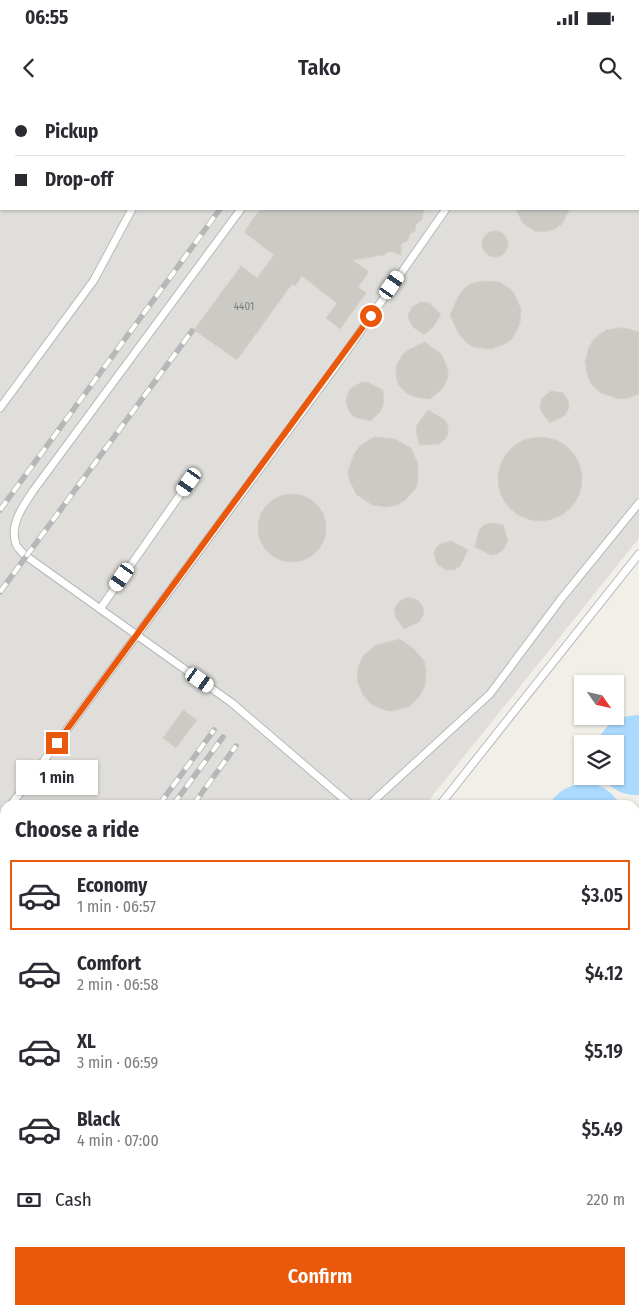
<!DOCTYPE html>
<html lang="en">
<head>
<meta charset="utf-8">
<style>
	:root { --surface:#fff; --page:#f7f7f7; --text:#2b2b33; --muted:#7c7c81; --line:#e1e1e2; --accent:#ea580c }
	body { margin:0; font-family:"Fira Sans Condensed",sans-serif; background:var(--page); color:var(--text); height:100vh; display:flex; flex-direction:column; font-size:19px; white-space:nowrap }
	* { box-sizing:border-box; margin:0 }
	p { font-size:16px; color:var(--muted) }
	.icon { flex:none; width:28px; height:28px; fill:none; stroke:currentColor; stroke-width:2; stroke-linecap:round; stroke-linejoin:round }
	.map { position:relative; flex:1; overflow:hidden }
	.details { position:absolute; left:0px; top:700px; width:640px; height:515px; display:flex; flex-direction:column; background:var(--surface); border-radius:15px 15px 0 0; box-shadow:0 1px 4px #0004 }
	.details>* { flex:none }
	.guide { position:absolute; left:0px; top:0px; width:640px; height:110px; box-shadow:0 1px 4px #0004; display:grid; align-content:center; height:110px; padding:0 15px; background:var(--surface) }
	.needle { width:32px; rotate:124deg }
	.fabs { position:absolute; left:574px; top:575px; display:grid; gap:10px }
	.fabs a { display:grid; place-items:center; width:50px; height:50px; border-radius:0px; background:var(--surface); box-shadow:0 1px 4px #0004; font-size:25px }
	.end { position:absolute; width:22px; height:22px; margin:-11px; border:6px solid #ea580c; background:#fff; box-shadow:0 0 0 2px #fff }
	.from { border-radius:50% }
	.bubble { position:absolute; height:35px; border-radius:0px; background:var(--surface); box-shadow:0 1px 4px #0004; font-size:16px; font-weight:600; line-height:35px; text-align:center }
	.car { position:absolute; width:15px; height:30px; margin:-15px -8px; border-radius:6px; box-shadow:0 0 4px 1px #0007; background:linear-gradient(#fff 24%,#345 0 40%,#fff 0 76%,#345 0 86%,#fff 0) }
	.guide b { display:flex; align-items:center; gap:18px; height:48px; font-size:19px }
	.guide b+b { border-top:1px solid var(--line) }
	.guide i { width:12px; height:12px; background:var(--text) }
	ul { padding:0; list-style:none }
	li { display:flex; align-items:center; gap:15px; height:70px; margin:0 10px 8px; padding:0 5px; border:2px solid transparent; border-radius:0px }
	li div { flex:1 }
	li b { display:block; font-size:19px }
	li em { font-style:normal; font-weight:600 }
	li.on { border-color:var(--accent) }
	li>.icon { width:45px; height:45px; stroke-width:1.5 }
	h2 { padding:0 15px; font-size:22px; line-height:60px }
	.pay { display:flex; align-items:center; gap:12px; height:55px; padding:0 15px; font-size:19px }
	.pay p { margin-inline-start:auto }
	.cta { display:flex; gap:10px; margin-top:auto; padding:10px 15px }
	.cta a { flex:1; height:58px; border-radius:0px; background:var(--accent); color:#fff; font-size:20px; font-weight:600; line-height:58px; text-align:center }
	.status { display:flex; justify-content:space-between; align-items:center; height:35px; padding:0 25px; background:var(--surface); direction:ltr }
	.status svg { height:14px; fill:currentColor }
	header { display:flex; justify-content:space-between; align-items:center; height:65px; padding:0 15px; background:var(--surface); font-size:22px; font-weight:600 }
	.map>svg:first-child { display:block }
</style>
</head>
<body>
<div class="status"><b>06:55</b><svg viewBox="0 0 49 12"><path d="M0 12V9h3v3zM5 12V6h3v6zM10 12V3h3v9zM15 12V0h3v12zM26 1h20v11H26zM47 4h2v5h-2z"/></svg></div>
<header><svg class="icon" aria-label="back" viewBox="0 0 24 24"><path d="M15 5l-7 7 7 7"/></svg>Tako<svg class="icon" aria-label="search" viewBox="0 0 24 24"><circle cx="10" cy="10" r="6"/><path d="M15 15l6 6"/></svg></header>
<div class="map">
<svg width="639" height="1215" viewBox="0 0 639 1215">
	<rect width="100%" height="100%" fill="#f1efe8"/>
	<path fill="#e0deda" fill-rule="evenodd" d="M0 0H639V438L425 705H5V1210H183L182 1215H0ZM1 1H639V109H1Z"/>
	<path fill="#c5e8c5" d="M2 985 5 987V1210H138V1215H0V988Z"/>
	<g fill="#aadaff">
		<path d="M639 615V695C623 696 611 689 601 676H615V644H597C605 623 617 616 639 615Z"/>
		<path d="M590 683C604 686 613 693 620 705H549C559 689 571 684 590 683Z"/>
	</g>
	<g fill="#cccac5" stroke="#d6d1c6">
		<path d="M260 109H424L422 120 416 124 415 131 410 134 407 141 401 144V155L389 151 384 155 353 160 369 172 358 187 366 193 340 229 326 218 337 203 302 176 295 186 292 184 237 260 194 230 241 166 257 178 274 155 244 132Z"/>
		<path d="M516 109H570L562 124 555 129 544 132 535 131 527 126 522 122Z"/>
		<circle cx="495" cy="144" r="13"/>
		<path d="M482 181 499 182 509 188 514 193 521 209 520 223 512 239 505 244 491 249 473 247 466 242 458 233 450 215 458 197 463 190 470 184Z"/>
		<path d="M421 202 429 203 441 214 434 226 424 235 413 227 409 220 408 215 412 207Z"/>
		<path d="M618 228H625L639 232V294L628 298 619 299 601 293 592 285 588 277 585 262 589 247 594 239 606 230Z"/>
		<path d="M425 242 442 255 448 270V277L443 288 430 299 415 297 405 292 398 284 396 274 397 264 403 254 410 249Z"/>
		<path d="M367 282 383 290 384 301 381 311 370 321 354 317 349 311 346 303 347 296 350 289 360 283Z"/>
		<path d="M551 291 563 293 568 300 569 308 564 316 550 323 542 313 540 306 542 298Z"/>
		<path d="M428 310 445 320 448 326V334L445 339 439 344 419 345 416 330 417 325Z"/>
		<circle cx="540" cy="379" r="42"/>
		<path d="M374 337 395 339 411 348 418 364V378L416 388 405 400 397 405 386 407 372 405 356 394 349 379 348 371 354 354 360 346Z"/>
		<circle cx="292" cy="428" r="34"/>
		<path d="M492 423 503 425 508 440 503 450 497 454 491 455 475 447 479 430 484 425Z"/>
		<path d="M451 441 468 450 460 466 454 470H446L437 464 434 454 436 448 440 444Z"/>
		<path d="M408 497 418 500 423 507 424 514 419 522 404 529 396 518 394 510 398 502Z"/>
		<path d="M400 539 414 549 424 561 426 569 425 586 419 597 410 606 392 611 384 610 371 604 363 595 357 580 358 568 363 556 376 545Z"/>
		<path d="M183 610 197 620 176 648 163 638Z"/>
	</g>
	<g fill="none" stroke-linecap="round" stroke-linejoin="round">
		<defs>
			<g id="lane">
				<path d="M6 1 7 0"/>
				<path d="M206 1V0"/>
				<path d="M523 1V0"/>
				<path d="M0 7 1 5"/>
				<path d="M241 109 33 391C23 406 9 425 16 444 17 448 23 453 26 456L232 603 351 705"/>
				<path d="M0 308 94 180 132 109"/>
				<path d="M100 509 189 382"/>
				<path d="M11 705 339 262 446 109"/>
				<path d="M369 705 490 594 561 499 639 403"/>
				<path d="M440 705 639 454"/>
				<path d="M0 720 5 713"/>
				<path d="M635 747 639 741"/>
				<path d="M635 1167 639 1161"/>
				<path d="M146 1210V1215"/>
				<path d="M193 1215 194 1210"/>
				<path d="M616 1215 617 1210"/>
			</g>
		</defs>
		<use href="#lane" stroke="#b5b8bc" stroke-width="9"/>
		<use href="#lane" stroke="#fff" stroke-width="7"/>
		<defs>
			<g id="rail">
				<path d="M299 1 300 0"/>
				<path d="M0 410 220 109"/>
				<path d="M0 492 192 231"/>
				<path d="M159 705 214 630"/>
				<path d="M173 705 223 637"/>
				<path d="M193 705 236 646"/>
				<path d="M0 922 5 916"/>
				<path d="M0 941 5 934"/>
				<path d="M0 968 5 962"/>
			</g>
		</defs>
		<use href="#rail" stroke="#b6b7b8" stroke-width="5.5"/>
		<use href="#rail" stroke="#fff" stroke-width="4" stroke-dasharray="11" stroke-linecap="butt"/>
	</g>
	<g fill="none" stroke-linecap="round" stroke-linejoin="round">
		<path stroke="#ea580c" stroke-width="6" d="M57 643 371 216"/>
	</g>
	<g text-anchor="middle" stroke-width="4.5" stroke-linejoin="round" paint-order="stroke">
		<g font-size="11" fill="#7a7d7f">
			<text x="244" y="210">4401</text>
		</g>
	</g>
</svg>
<div class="fabs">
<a><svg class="needle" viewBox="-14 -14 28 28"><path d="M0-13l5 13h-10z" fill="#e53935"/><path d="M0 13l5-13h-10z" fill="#7c7c81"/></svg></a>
<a><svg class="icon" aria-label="layers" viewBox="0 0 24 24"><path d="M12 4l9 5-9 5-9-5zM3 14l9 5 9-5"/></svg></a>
</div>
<i class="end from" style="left:371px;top:216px"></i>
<i class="end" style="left:57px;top:643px"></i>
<div class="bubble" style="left:16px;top:660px;width:82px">1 min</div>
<i class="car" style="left:392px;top:185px;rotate:35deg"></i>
<i class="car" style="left:189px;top:382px;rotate:215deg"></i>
<i class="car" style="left:122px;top:477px;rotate:215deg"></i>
<i class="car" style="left:200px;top:580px;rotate:125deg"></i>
<div class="guide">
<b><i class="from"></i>Pickup</b>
<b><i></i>Drop-off</b>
</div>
<section class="details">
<h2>Choose a ride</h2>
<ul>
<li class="on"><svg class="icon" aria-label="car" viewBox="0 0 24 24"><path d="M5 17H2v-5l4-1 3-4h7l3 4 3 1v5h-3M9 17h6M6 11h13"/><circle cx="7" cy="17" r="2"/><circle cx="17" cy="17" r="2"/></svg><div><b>Economy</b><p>1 min · 06:57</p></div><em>$3.05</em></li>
<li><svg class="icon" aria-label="car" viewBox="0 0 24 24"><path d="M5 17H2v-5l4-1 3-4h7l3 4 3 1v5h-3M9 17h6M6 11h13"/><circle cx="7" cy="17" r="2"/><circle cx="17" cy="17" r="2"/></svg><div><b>Comfort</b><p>2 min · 06:58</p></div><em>$4.12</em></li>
<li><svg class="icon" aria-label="car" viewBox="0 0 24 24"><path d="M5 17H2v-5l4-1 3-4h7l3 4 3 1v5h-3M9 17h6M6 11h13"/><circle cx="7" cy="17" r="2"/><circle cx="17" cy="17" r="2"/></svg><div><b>XL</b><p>3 min · 06:59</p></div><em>$5.19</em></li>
<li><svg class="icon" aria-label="car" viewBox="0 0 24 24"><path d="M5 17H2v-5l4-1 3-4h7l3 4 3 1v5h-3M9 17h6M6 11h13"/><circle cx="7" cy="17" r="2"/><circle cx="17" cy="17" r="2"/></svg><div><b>Black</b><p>4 min · 07:00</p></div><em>$5.49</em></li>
</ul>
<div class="pay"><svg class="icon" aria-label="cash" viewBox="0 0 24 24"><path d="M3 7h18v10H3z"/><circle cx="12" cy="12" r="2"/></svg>Cash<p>220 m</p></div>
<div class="cta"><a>Confirm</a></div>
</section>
</div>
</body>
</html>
